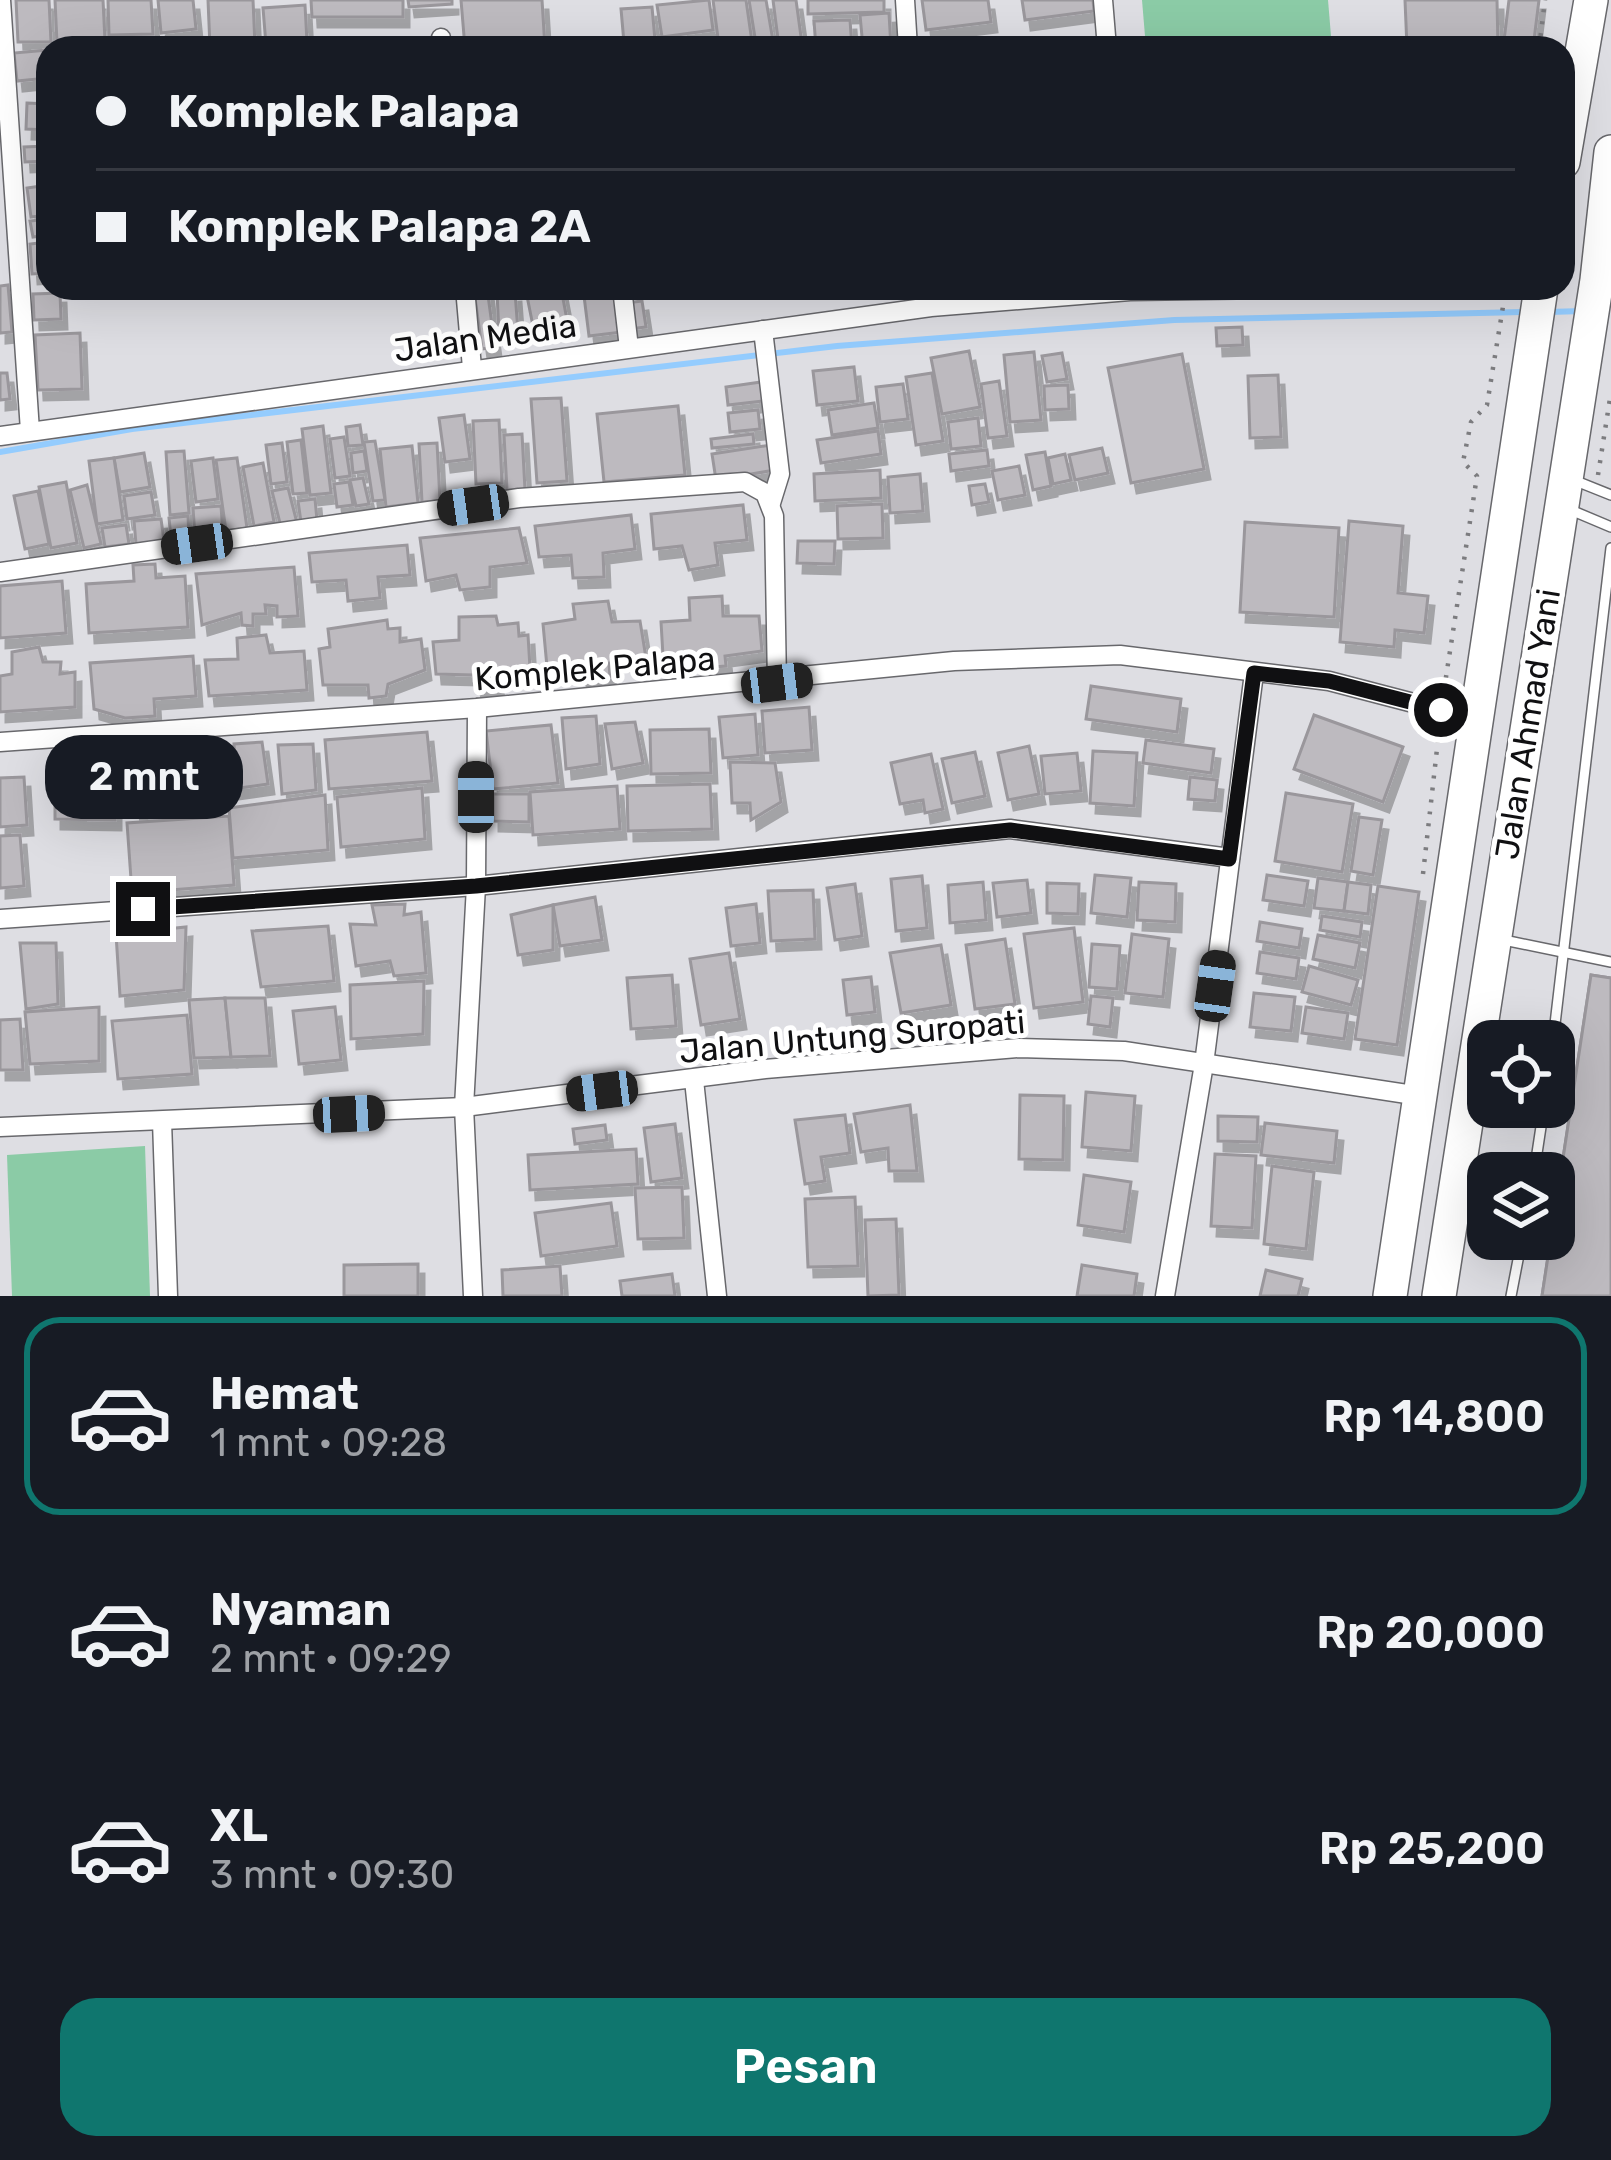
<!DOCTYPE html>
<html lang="id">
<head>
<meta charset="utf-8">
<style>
	:root { --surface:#171b24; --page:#20242c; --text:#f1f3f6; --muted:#9ea1a6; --line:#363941; --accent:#0f766e }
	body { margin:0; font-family:Rubik,sans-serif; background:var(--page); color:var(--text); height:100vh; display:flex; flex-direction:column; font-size:45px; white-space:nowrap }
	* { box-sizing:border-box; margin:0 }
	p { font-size:39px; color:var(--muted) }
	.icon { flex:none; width:66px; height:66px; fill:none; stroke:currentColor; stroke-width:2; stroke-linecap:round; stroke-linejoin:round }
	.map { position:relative; height:1296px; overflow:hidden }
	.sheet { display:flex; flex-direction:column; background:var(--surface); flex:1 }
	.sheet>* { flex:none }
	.banner { position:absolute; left:36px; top:36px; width:1539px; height:264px; border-radius:36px; box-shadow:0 12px 48px #0002; display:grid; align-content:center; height:264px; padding:0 60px; background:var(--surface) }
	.fabs { position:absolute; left:1467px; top:1020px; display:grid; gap:24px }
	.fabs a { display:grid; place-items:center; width:108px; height:108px; border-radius:24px; background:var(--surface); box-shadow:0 12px 48px #0002; font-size:60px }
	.end { position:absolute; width:54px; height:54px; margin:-27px; border:15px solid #101012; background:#fff; box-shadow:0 0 0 6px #fff }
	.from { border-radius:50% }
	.bubble { position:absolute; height:84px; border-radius:36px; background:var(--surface); box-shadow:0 12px 48px #0002; font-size:39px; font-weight:600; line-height:84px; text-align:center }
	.car { position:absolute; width:36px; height:72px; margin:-36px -18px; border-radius:15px; box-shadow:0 0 9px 3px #0007; background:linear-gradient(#222 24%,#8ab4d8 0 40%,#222 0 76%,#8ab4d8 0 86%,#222 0) }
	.banner b { display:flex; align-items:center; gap:42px; height:114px; font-size:45px }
	.banner b+b { border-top:3px solid var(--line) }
	.banner i { width:30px; height:30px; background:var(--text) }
	ul { padding:21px 0 0; list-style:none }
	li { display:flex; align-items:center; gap:36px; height:198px; margin:0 24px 18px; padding:0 36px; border:6px solid transparent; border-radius:36px }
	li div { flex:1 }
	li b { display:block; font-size:45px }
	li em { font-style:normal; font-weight:600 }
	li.active { border-color:var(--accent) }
	li>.icon { width:108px; height:108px; stroke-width:1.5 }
	.button { display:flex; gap:24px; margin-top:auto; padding:24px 60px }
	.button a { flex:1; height:138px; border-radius:36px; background:var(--accent); color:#fff; font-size:48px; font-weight:600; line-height:138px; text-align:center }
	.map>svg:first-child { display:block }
</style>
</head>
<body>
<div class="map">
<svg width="1611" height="1296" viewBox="0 0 1611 1296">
	<defs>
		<filter id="shadow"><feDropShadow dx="6" dy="10" stdDeviation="0" flood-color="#0004"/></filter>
	</defs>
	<rect width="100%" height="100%" fill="#dedee3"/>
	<g fill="#8bcba6">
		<path d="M1142 0H1328L1332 48H1146Z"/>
		<path d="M145 1146 150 1296H12L7 1155Z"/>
	</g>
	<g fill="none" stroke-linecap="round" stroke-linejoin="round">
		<g stroke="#94ccfe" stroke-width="6">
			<path d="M1549 312 1583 311"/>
			<path d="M0 452 132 429 837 346 1174 320 1523 312"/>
		</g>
	</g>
	<g fill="#bdbabf" stroke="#9a979c" stroke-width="3" filter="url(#shadow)">
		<path d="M16 0H49L51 42H18Z"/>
		<path d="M55 0H103L105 41 57 43Z"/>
		<path d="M108 0H151L153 34 109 35Z"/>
		<path d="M158 0H193L196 29 161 33Z"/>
		<path d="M208 0H253L255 46 210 47Z"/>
		<path d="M311 0H403V17H312Z"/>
		<path d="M408 0H452V4L409 7Z"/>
		<path d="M461 0H542L545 48H465Z"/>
		<path d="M709 0 713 30 662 37 657 5Z"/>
		<path d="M713 0H746L752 42 719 46Z"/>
		<path d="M749 0H766L773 41 756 44Z"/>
		<path d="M773 0H796L802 44 779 47Z"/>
		<path d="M808 0H884V12L808 14Z"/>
		<path d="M922 0H988L991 22 926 30Z"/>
		<path d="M1022 0H1093L1094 11 1025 20Z"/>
		<path d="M1405 0H1497L1498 48H1407Z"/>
		<path d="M1509 0H1539L1533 48H1503Z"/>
		<path d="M305 5 307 42 266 45 263 8Z"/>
		<path d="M652 7 655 40 624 43 621 9Z"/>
		<path d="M889 13 891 48H863L860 15Z"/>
		<path d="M850 20 852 48H816L814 21Z"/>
		<path d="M48 50V78L17 81 14 53Z"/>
		<path d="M27 103 48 104V130L26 129Z"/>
		<path d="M48 146V161L25 162 24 147Z"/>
		<path d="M48 185V215L31 217 27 188Z"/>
		<path d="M48 219V235L33 237 30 221Z"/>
		<path d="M48 242V273L32 274 30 244Z"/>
		<path d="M8 285 12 332 0 333V286Z"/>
		<path d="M487 288 495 347 482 349 474 290Z"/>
		<path d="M561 288 567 320 533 326 526 291Z"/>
		<path d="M583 288H616L622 332 589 336Z"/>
		<path d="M515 292 518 332 499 333 497 293Z"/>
		<path d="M60 293 61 319 34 320 33 294Z"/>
		<path d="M642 301 646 327 629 329 626 303Z"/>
		<path d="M1242 327 1243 345 1217 346 1216 328Z"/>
		<path d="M80 333 82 389 38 390 35 335Z"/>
		<path d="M969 351 980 407 942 414 931 358Z"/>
		<path d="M1034 352 1041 420 1010 422 1004 355Z"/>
		<path d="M1062 353 1067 379 1047 382 1042 356Z"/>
		<path d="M1182 354 1204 469 1131 483 1108 368Z"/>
		<path d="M854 367 858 401 817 405 813 371Z"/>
		<path d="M0 373H7L10 399 0 400Z"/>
		<path d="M932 373 943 441 916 445 906 377Z"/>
		<path d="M1278 375 1281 437 1250 438 1248 376Z"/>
		<path d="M999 381 1007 436 988 438 981 384Z"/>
		<path d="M761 382 763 401 728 405 726 387Z"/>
		<path d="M903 384 908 419 880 422 876 387Z"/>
		<path d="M1068 385 1069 409 1045 410 1044 386Z"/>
		<path d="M561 398 567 481 537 483 531 399Z"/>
		<path d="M874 403 878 428 832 435 828 410Z"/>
		<path d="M678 406 685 475 604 482 597 414Z"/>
		<path d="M758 410 760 429 730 432 728 413Z"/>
		<path d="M464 415 470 459 445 462 439 418Z"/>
		<path d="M978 418 981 446 951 449 948 422Z"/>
		<path d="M499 420 502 483 476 484 473 421Z"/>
		<path d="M360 425 363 445 348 446 346 427Z"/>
		<path d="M323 426 331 493 310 495 302 429Z"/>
		<path d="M878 431 881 454 821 463 817 440Z"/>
		<path d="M522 434 525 490H507L504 435Z"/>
		<path d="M753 434 754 444 712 448 711 439Z"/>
		<path d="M344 437 350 476 335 478 330 439Z"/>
		<path d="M301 440 307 493 293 494 287 442Z"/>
		<path d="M375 441 385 500 373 501 364 442Z"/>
		<path d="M282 443 287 482 271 484 266 445Z"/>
		<path d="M437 443 440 501 422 502 419 444Z"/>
		<path d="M771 445 775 470 716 480 712 454Z"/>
		<path d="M412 446 418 503 386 507 380 449Z"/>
		<path d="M1102 448 1108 473 1075 480 1069 455Z"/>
		<path d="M987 450 989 466 951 471 949 454Z"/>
		<path d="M184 451 189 513 170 515 166 452Z"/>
		<path d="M364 451 367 471 353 473 351 453Z"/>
		<path d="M1045 452 1051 486 1033 490 1026 455Z"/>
		<path d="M144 453 150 487 120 492 114 458Z"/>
		<path d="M1065 454 1071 480 1053 484 1048 458Z"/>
		<path d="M114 458 123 520 97 524 89 461Z"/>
		<path d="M213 458 218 499 196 502 191 461Z"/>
		<path d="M237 458 247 528 226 531 216 460Z"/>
		<path d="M263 463 274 522 254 526 243 467Z"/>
		<path d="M1019 466 1025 495 998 500 992 471Z"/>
		<path d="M880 470 881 498 815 501 814 474Z"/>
		<path d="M920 474 923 511 890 513 888 477Z"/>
		<path d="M363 478 369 504 356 506 350 480Z"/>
		<path d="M66 482 77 543 51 548 39 487Z"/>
		<path d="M349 482 353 505 337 507 334 484Z"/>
		<path d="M985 484 989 502 972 505 969 486Z"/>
		<path d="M87 485 101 544 84 548 70 490Z"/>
		<path d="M288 488 297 523 281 527 272 491Z"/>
		<path d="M38 491 49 544 25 549 14 496Z"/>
		<path d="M151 492 155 515 127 519 124 496Z"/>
		<path d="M315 499 317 520 301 522 298 501Z"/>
		<path d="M882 504 883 538 838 539 837 506Z"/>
		<path d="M743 505 747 540 715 543 718 565 689 570 682 546 654 549 651 514Z"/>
		<path d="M221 506 223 534 195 536 193 508Z"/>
		<path d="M631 515 635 549 603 553 604 577 573 578 571 555 539 557 535 526Z"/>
		<path d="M188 516 189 537 171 538 169 518Z"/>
		<path d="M161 519 164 541 136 544 134 521Z"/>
		<path d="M1349 521 1403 526 1398 593 1428 596 1424 633 1395 630 1394 647 1340 642Z"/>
		<path d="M1245 522 1339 528 1334 617 1240 612Z"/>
		<path d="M126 525 129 544 105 547 102 528Z"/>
		<path d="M519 528 527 563 490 567V587L460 590 456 575 426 581 420 538Z"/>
		<path d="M798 541H835L834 564 797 563Z"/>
		<path d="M407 545 410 575 378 577 380 598 348 601 346 580 312 582 309 553Z"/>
		<path d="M155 564 156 578 185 576 188 627 89 633 86 584 134 581 133 565Z"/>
		<path d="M294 567 298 616 277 617V606L265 605 266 614H253V626L242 625 241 613 202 625 196 574Z"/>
		<path d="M62 581 66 633 0 638V586Z"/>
		<path d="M722 596 723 616H759L762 651 725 656 726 666 700 668V655L663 656 661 622 690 620 689 598Z"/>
		<path d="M608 601 612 622 640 621 646 658 609 663 610 677 582 679 578 666 547 667 543 624 575 619 573 604Z"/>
		<path d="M496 616 498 625 518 623 519 636 528 635 530 668 495 673 498 688 476 689 473 675 436 674 433 642 459 640V617Z"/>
		<path d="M387 620 388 629 400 628V642L421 639 425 670 388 684 386 696 369 698 368 685H323L319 649 330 647 328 629Z"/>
		<path d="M266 635 270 653 304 651 307 690 209 696 205 660 238 659 237 638Z"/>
		<path d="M39 647 43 662H61L60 674 75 672V707L0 712V676L12 674V652Z"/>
		<path d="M193 656 196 696 154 699 155 716 125 718 94 709 90 663Z"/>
		<path d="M1091 686 1181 699 1177 732 1086 719Z"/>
		<path d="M809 707 812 750 765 753 762 711Z"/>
		<path d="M755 714 758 755 723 758 719 717Z"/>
		<path d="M1314 715 1403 747 1383 802 1294 769Z"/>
		<path d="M596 716 600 764 566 769 562 718Z"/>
		<path d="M635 722 643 763 612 769 605 724Z"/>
		<path d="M551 725 558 783 493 789 486 731Z"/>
		<path d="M709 729 711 773 651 774 650 730Z"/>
		<path d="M427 732 432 781 329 789 325 740Z"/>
		<path d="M1146 740 1214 749 1211 773 1143 763Z"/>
		<path d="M262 742 268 784 225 790 218 755 235 759 234 744Z"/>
		<path d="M313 744 316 790 282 794 278 745Z"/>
		<path d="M1029 746 1039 794 1008 800 998 753Z"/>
		<path d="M1093 751 1137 753 1134 806 1090 803Z"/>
		<path d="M975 752 985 796 952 803 942 759Z"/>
		<path d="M1077 753 1081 791 1045 794 1041 756Z"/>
		<path d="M931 754 943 809 925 813 923 800 900 804 891 763Z"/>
		<path d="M55 759 115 760V820L55 819Z"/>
		<path d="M730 762 775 763 781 802 751 820 750 803H732Z"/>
		<path d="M206 765 210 810 135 816 131 771Z"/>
		<path d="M24 777 27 825 0 827V778Z"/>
		<path d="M1190 777 1217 780 1215 801 1188 799Z"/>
		<path d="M710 784 712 829 628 831 627 786Z"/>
		<path d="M617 786 620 829 533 835 530 792Z"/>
		<path d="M422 788 425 839 341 847 337 797Z"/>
		<path d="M1286 793 1353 804 1342 872 1275 861Z"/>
		<path d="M493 794H529V822L493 821Z"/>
		<path d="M325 795 328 850 233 858 229 808Z"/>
		<path d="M229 816 234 885 132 893 127 823Z"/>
		<path d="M1359 817 1382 820 1373 875 1351 871Z"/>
		<path d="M20 835 24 886 0 888V836Z"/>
		<path d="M1095 875 1131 878 1127 917 1091 913Z"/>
		<path d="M1267 875 1308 881 1304 906 1263 900Z"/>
		<path d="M922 876 927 928 896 931 891 879Z"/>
		<path d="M1318 878 1348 882 1344 911 1314 908Z"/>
		<path d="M1027 880 1031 913 997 917 993 883Z"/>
		<path d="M983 882 986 920 950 923 948 885Z"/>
		<path d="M1139 882 1176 884 1175 922 1137 920Z"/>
		<path d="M1348 882 1371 885 1368 914 1344 911Z"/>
		<path d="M1047 883 1079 884 1078 914 1047 913Z"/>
		<path d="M855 884 862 936 835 940 827 888Z"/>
		<path d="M1378 886 1419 892 1397 1045 1355 1039Z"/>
		<path d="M813 890 815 939 771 941 768 891Z"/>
		<path d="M595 897 602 940 560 946 553 905Z"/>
		<path d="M405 904 404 915 421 912 426 973 394 976 390 961 356 966 350 924 376 925 372 905Z"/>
		<path d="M756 904 760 943 731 946 726 908Z"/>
		<path d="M553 905V950L518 955 511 915Z"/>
		<path d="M1322 916 1362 922 1360 937 1320 930Z"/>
		<path d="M1260 922 1302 929 1299 948 1257 941Z"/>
		<path d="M328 926 334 981 261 987 252 931Z"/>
		<path d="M186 927 184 990 120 996 116 934Z"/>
		<path d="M1074 928 1083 1002 1034 1008 1024 934Z"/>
		<path d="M1132 934 1169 939 1163 997 1125 993Z"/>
		<path d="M1318 935 1360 943 1355 968 1313 959Z"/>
		<path d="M1005 939 1015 1004 975 1009 966 945Z"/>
		<path d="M20 943H56L58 1004 26 1009Z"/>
		<path d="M1092 944 1120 946 1117 989 1089 987Z"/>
		<path d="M941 945 951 1005 901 1013 890 953Z"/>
		<path d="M1260 952 1299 958 1296 979 1257 973Z"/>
		<path d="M729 953 740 1019 701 1025 690 959Z"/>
		<path d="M1309 966 1358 980 1351 1005 1302 992Z"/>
		<path d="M672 975 676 1026 631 1029 627 978Z"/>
		<path d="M1591 975 1611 978V1296H1542Z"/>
		<path d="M1591 975 1611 978V1296H1542Z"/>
		<path d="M871 977 875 1012 847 1015 843 980Z"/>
		<path d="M424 981 423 1034 351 1039 350 985Z"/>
		<path d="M1254 993 1295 997 1291 1031 1250 1027Z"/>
		<path d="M1091 996 1113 998 1110 1027 1088 1024Z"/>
		<path d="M225 998 231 1057 194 1058 189 1000Z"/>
		<path d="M225 998H265L270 1056 231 1057Z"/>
		<path d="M99 1007V1061L30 1064 25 1012Z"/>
		<path d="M335 1007 341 1060 299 1064 293 1011Z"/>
		<path d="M1306 1007 1348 1013 1344 1039 1302 1033Z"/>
		<path d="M187 1015 192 1074 118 1079 112 1021Z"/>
		<path d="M20 1019 23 1070H0V1020Z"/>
		<path d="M1086 1092 1135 1096 1131 1151 1082 1147Z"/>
		<path d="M1020 1095 1064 1096 1063 1160 1019 1159Z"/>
		<path d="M910 1105 917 1171H889L888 1148 861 1152 854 1114Z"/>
		<path d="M845 1115 850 1153 821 1157 825 1181 805 1184 795 1120Z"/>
		<path d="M1218 1116 1258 1117 1257 1142 1218 1141Z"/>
		<path d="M1265 1123 1337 1131 1334 1163 1261 1155Z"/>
		<path d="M675 1124 682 1178 651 1182 644 1128Z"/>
		<path d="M605 1125 607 1140 575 1144 573 1129Z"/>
		<path d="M636 1149 638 1184 530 1190 528 1155Z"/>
		<path d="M1215 1154 1256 1156 1252 1228 1211 1226Z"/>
		<path d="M1272 1166 1314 1172 1306 1249 1264 1244Z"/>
		<path d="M1084 1175 1131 1182 1124 1232 1078 1225Z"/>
		<path d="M682 1187 684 1238 638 1239 635 1188Z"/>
		<path d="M855 1197 858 1266 808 1267 805 1199Z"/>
		<path d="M611 1203 617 1246 541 1256 535 1213Z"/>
		<path d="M896 1219 899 1295 868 1296 865 1220Z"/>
		<path d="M418 1264V1296H344V1265Z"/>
		<path d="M1082 1265 1137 1274 1134 1296H1077Z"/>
		<path d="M560 1266 562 1296H503L502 1270Z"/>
		<path d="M1266 1270 1302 1279 1298 1296H1260Z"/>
		<path d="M672 1274 675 1296H622L620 1281Z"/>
	</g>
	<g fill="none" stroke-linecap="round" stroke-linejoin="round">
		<defs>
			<g id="service">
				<path d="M1571 479 1611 495"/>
				<path d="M1566 508 1611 527"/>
				<path d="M1499 939 1611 962"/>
				<path d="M1553 1041 1611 548"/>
				<path d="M1534 1173 1544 1107"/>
				<path d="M1511 1296 1522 1239"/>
			</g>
			<g id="minor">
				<path d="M1 0 30 431"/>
				<path d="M905 0 908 48"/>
				<path d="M1103 0 1107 48"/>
				<path d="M441 38 442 48"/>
				<path d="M465 288 472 368"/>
				<path d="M622 288 629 348"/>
				<path d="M763 330 780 474 771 503"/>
				<path d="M0 436 931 307 1130 291 1339 288"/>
				<path d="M0 572 519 498 745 482 765 493 774 516 777 683"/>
				<path d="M0 742 477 708 954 661 1120 655 1329 681 1475 719"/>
				<path d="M0 919 476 886 1010 829 1230 858"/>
				<path d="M694 1080 717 1296"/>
				<path d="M162 1121 168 1296"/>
				<path d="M0 1127 464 1107 765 1069 1019 1048 1124 1051 1420 1096"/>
				<path d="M473 1296 464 1107 476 886 477 708"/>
				<path d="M1165 1296 1204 1064 1254 673"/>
			</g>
			<g id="trunk">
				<path d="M1563 162 1591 0"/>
				<path d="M1390 1296 1541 288"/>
				<path d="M1439 1296 1597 280 1611 152"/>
			</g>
		</defs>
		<use href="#service" stroke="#68686c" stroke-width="12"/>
		<use href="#minor" stroke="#68686c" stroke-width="21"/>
		<use href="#trunk" stroke="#68686c" stroke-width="36"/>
		<g stroke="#7c7c7f" stroke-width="4.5" stroke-dasharray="3 9" stroke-linecap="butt">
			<path d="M1539 48 1545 0"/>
			<path d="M1598 475 1611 392"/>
			<path d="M1444 690 1477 476 1463 462 1471 422 1487 405 1506 288"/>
			<path d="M1423 874 1439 731"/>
		</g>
		<use href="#service" stroke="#fff" stroke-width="9"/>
		<use href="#minor" stroke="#fff" stroke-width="18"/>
		<use href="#trunk" stroke="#fff" stroke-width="33"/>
	</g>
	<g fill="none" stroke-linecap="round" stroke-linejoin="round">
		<path stroke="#101012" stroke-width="15" d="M143 909 476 886 1010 830 1229 859 1254 673 1329 681 1441 710"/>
	</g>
	<g text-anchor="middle" stroke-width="10" stroke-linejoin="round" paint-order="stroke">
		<g font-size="33" fill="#101012" stroke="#fff">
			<text transform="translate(485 337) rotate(-8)" y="12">Jalan Media</text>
			<text transform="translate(595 668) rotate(-5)" y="12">Komplek Palapa</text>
			<text transform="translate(1527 724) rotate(-81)" y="12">Jalan Ahmad Yani</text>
			<text transform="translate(852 1036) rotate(-5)" y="12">Jalan Untung Suropati</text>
		</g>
	</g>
</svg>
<div class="fabs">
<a><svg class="icon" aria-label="locate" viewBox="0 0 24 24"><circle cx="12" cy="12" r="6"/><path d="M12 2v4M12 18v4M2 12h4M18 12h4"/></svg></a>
<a><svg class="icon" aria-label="layers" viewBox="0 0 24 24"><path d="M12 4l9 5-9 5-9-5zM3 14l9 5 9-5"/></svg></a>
</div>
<i class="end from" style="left:1441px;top:710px"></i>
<i class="end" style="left:143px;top:909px"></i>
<div class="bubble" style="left:45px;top:735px;width:198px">2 mnt</div>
<i class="car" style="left:473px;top:505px;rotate:262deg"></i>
<i class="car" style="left:197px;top:544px;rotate:262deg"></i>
<i class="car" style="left:777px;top:683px;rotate:83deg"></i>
<i class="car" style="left:476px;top:797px;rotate:0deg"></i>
<i class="car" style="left:1215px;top:986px;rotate:8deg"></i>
<i class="car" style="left:602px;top:1091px;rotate:263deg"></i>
<i class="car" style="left:349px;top:1114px;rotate:87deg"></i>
<div class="banner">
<b><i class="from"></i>Komplek Palapa</b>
<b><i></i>Komplek Palapa 2A</b>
</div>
</div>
<section class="sheet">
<ul>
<li class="active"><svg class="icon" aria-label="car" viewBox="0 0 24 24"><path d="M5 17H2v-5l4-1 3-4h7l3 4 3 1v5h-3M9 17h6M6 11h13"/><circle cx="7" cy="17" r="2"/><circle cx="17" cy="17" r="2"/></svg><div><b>Hemat</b><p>1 mnt · 09:28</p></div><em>Rp 14,800</em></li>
<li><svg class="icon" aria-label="car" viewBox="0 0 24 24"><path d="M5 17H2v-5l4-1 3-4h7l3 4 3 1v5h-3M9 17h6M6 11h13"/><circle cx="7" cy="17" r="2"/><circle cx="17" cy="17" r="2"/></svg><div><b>Nyaman</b><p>2 mnt · 09:29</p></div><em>Rp 20,000</em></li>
<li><svg class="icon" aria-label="car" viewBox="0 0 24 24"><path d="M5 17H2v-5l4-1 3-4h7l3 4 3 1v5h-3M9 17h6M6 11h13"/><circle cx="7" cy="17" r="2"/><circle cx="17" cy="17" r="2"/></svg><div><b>XL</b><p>3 mnt · 09:30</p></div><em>Rp 25,200</em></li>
</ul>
<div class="button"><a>Pesan</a></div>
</section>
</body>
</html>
